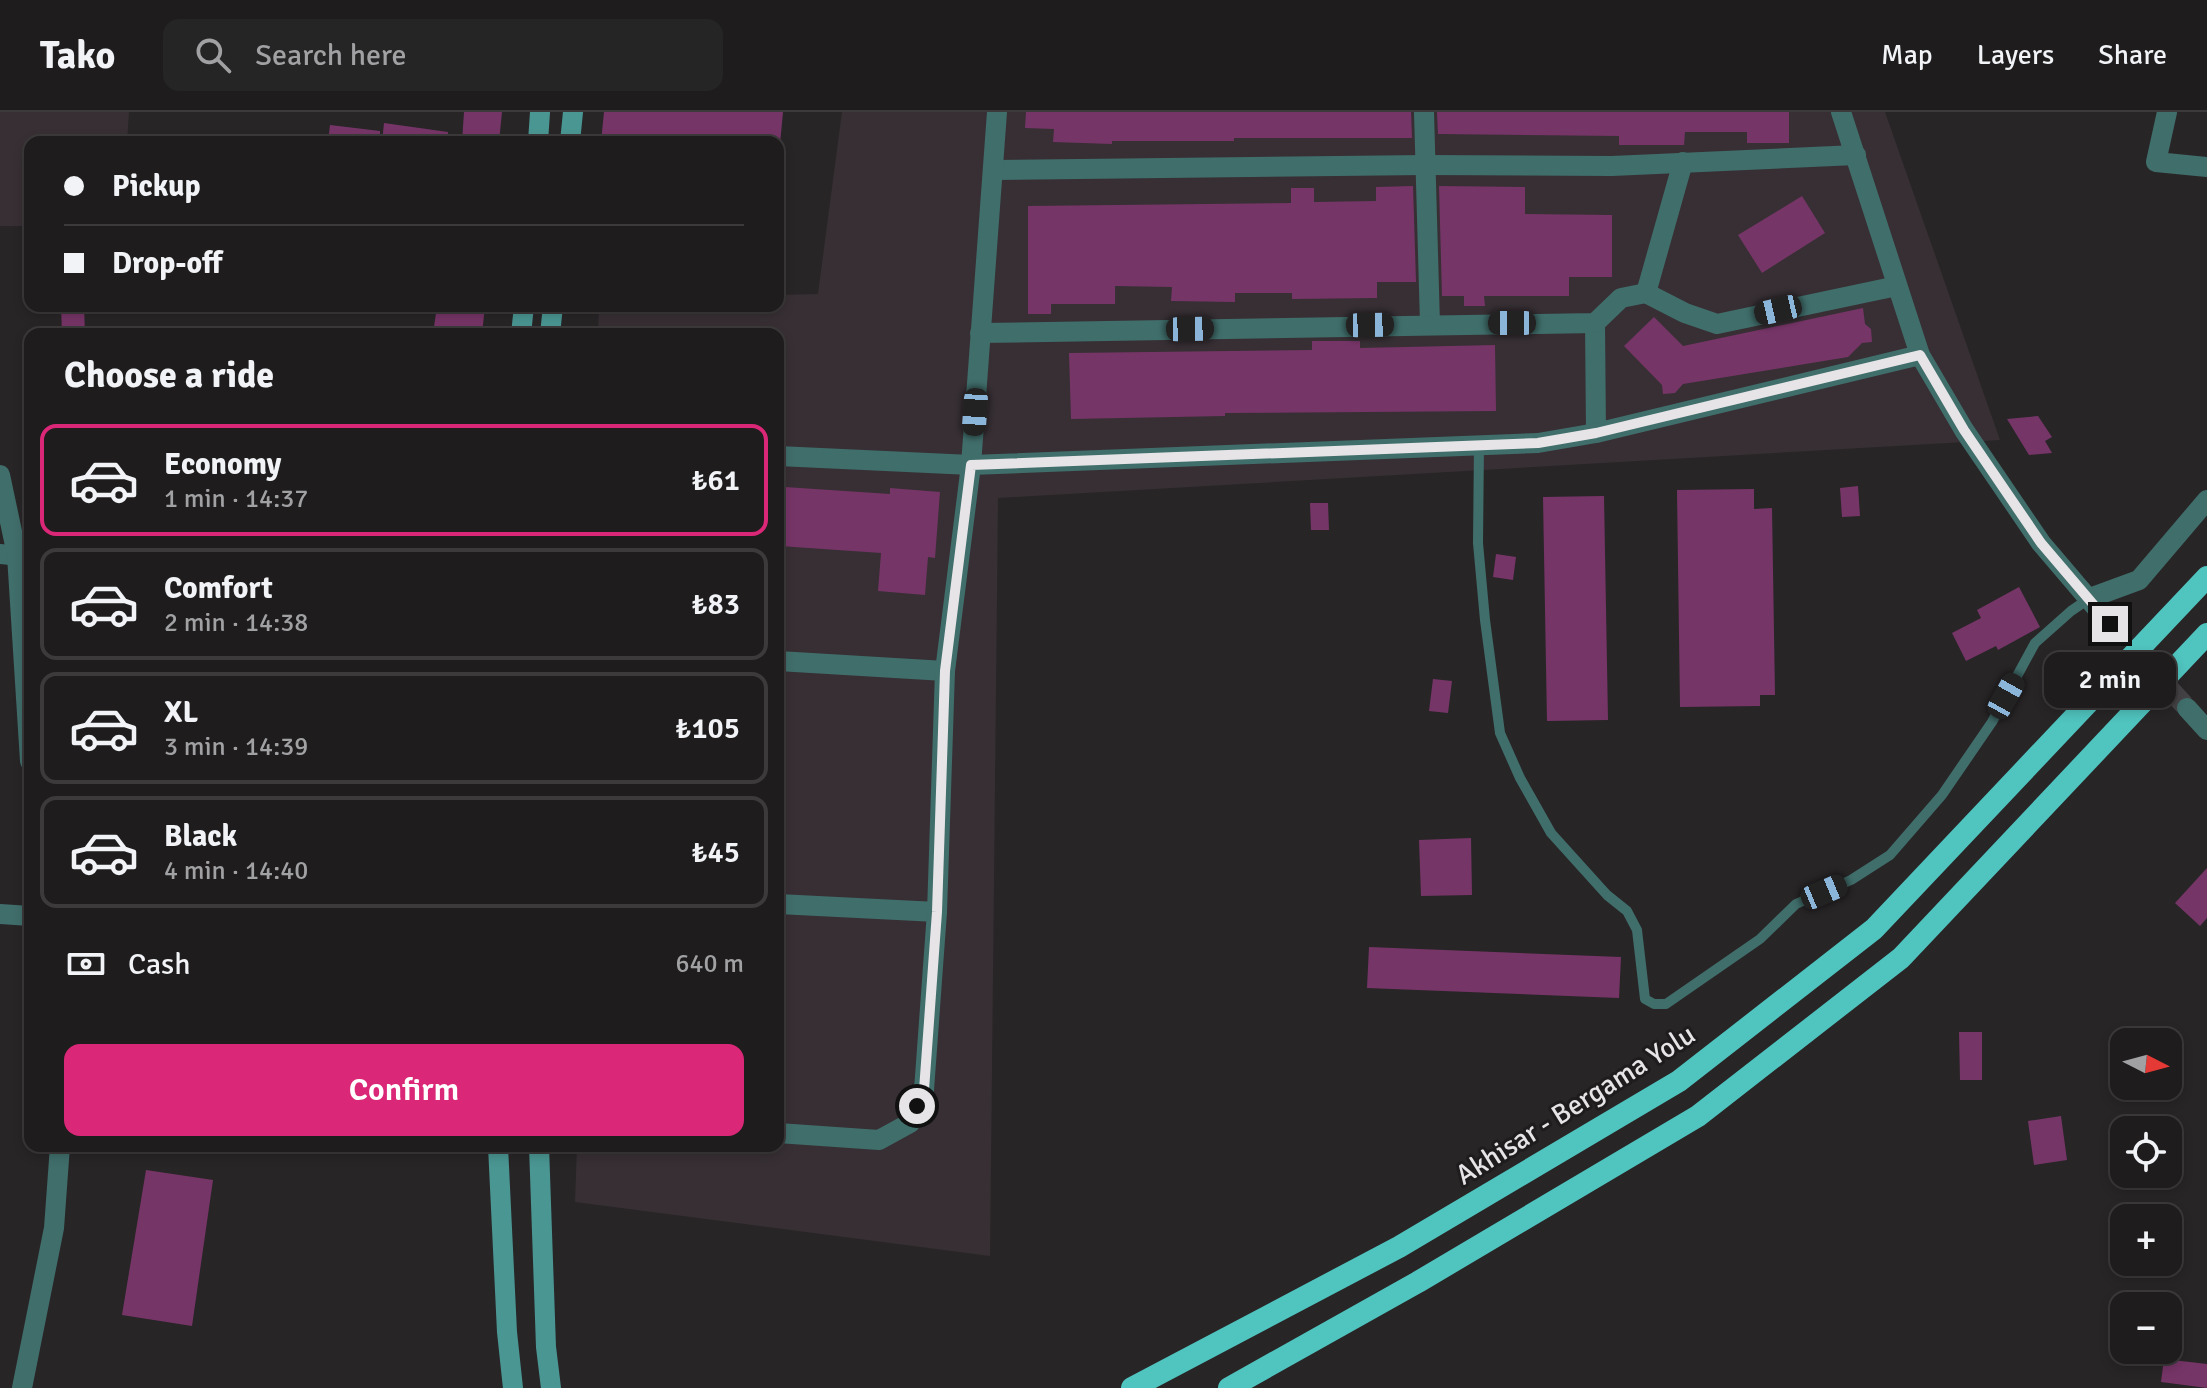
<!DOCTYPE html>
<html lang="en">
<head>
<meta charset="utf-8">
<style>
	:root { --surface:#1e1c1d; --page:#262526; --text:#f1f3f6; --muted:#a1a1a4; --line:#3c3a3b; --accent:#db2777 }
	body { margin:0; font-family:Signika,sans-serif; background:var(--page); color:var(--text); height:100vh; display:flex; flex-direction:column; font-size:30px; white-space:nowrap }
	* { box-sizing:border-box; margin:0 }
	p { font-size:26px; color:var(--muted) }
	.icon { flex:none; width:44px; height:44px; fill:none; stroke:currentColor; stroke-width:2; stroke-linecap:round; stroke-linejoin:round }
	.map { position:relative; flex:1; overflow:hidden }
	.drawer { position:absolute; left:24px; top:216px; width:760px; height:824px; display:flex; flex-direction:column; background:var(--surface); border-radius:16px; box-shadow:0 4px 12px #0003,0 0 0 2px var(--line) }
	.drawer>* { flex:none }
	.banner { position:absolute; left:24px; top:24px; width:760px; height:176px; border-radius:16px; box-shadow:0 4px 12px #0003,0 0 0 2px var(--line); display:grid; align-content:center; height:176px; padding:0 40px; background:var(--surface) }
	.needle { width:52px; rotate:96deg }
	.fabs { position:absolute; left:2110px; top:916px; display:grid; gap:16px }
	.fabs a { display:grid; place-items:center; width:72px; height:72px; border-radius:16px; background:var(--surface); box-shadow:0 4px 12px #0003,0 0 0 2px var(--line); font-size:40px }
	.end { position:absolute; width:36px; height:36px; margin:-18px; border:10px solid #e6e4e6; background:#111; box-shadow:0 0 0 4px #111 }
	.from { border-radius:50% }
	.bubble { position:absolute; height:56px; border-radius:16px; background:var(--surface); box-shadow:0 4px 12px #0003,0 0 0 2px var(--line); font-size:26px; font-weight:600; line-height:56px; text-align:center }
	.car { position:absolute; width:24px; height:48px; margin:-24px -12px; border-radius:10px; box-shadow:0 0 6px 2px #0007; background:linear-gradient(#222 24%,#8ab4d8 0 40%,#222 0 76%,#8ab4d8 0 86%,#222 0) }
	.banner b { display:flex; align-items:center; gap:28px; height:76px; font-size:30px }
	.banner b+b { border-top:2px solid var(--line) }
	.banner i { width:20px; height:20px; background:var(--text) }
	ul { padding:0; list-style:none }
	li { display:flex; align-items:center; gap:24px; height:112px; margin:0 16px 12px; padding:0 24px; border:4px solid var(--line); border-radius:16px }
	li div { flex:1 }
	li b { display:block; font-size:30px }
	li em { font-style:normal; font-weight:600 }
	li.active { border-color:var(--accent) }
	li>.icon { width:72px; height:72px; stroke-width:1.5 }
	h2 { padding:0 40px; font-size:36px; line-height:96px }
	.pay { display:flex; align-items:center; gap:20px; height:88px; padding:0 40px; font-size:30px }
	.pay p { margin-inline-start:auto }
	.primary-button { display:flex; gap:16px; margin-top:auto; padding:16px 40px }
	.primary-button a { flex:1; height:92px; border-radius:16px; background:var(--accent); color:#fff; font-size:32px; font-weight:600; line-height:92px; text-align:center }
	header { display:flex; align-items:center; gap:48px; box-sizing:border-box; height:112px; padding:0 40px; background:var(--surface); border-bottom:2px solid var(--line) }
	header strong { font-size:38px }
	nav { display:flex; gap:44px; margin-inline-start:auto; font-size:28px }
	.search { width:560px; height:72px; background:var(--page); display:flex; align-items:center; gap:20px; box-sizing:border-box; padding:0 28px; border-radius:16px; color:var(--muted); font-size:30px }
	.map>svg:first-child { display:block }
</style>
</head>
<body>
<header>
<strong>Tako</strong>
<div class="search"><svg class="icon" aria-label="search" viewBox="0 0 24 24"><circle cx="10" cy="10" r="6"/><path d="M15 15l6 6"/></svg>Search here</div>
<nav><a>Map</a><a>Layers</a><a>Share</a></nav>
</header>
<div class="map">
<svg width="2207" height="1276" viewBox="0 0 2207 1276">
	<rect width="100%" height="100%" fill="#282527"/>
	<g fill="#372f34">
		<path d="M0 0H129L127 30H30V114H0Z"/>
		<path d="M842 0H1885L2000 328 998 386 990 1144 575 1090 577 1034H778V222H598L599 194H778V183L818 182Z"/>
	</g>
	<g fill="#763567">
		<path d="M464 0H502L499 30H462Z"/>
		<path d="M604 0H783L780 32 711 24 710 28 647 23 646 30H601Z"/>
		<path d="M1026 0H1411L1412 26H1234V29H1112V32L1053 30 1054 17 1025 16Z"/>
		<path d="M1437 0H1789V31H1747V20H1685L1684 33H1619V24L1438 22Z"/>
		<path d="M384 11 448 20V30H382Z"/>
		<path d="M330 13 380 19V30H328Z"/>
		<path d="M1413 74 1416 170H1377V186L1292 187V181H1235V190L1171 189 1172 175 1115 174V192H1051V202H1028V94L1291 91V76H1314V90L1376 89V75Z"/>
		<path d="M1439 74 1525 75V102L1612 103V165H1569V184H1484L1485 194H1464V184H1442Z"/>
		<path d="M1802 84 1825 121 1762 161 1738 123Z"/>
		<path d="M61 194H84L85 222H62Z"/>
		<path d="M437 194H485L482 222H433Z"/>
		<path d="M1863 196 1865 212 1871 217 1872 230 1862 231 1848 245 1683 272 1675 281 1663 282 1662 273 1624 234 1654 205 1683 234Z"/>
		<path d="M1312 229H1360V236L1495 233 1496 299 1225 301V304L1071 307 1069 241 1312 238Z"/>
		<path d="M2038 304 2052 325 2045 329 2052 341 2029 343 2007 307Z"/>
		<path d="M1858 374 1860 404 1842 405 1840 376Z"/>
		<path d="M785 375 890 382V376L940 380 935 446 928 445 925 483 878 479 881 441 780 434Z"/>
		<path d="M1754 377V397L1772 396 1775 583H1760V594L1680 595 1677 378Z"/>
		<path d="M1604 384 1608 608 1547 609 1543 385Z"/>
		<path d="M1310 391H1328L1329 418H1311Z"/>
		<path d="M1496 442 1516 445 1513 468 1493 465Z"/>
		<path d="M2019 475 2040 515 1998 538 1996 534 1966 549 1952 521 1981 506 1977 498Z"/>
		<path d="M1433 567 1452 569 1448 601 1429 599Z"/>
		<path d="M1471 726 1472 783 1421 784 1419 728Z"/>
		<path d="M2207 756V806L2200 814 2175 791Z"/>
		<path d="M1369 835 1621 845 1619 886 1367 876Z"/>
		<path d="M1959 920H1982V968H1960Z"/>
		<path d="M2061 1004 2067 1048 2034 1053 2028 1009Z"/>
		<path d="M146 1058 213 1068 192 1214 122 1203Z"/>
		<path d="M2164 1247 2207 1252V1276L2161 1270Z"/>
	</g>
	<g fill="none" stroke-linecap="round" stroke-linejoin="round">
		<path stroke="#444244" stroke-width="20" stroke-dasharray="20 10" stroke-linecap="butt" d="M2110 512 2187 596"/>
		<path stroke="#406e6b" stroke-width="10" d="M1479 333 1478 431 1485 508 1500 621 1520 666 1551 721 1607 783 1627 799 1637 818 1645 887 1654 892H1666L1760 827 1796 792 1851 768 1890 743 1942 683 1992 610 2035 531 2071 499 2090 486"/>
		<g stroke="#406e6b" stroke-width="20">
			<path d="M1424 0 1430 212"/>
			<path d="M2167 0 2156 50 2207 55"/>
			<path d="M994 58 1425 53 1612 54 1856 43"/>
			<path d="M1646 181 1685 201 1717 212 1897 174"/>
			<path d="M1595 211 1596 321"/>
			<path d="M980 221 1595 211 1621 186 1646 181 1683 50"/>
			<path d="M778 344 971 353 1538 331 1596 321 1920 243"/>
			<path d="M0 442 30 445"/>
			<path d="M2090 486 2139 468 2207 388"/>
			<path d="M778 549 945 559"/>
			<path d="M778 792 937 800"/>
			<path d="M0 802 30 804"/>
			<path d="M778 1021 879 1028 910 1011 924 978 937 800 945 559 971 353 997 0"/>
		</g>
		<g stroke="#406e6b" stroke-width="20">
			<path d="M1841 0 1920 243 1964 318 2041 431 2110 512"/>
			<path d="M0 363 17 443 30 649"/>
			<path d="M2187 596 2207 618"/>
			<path d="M22 1276 54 1116 60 1034"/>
		</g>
		<g stroke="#4a9693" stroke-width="20">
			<path d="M538 30 540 0"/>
			<path d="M570 30 573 0"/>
			<path d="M521 222 524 194"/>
			<path d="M550 222 553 194"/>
			<path d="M498 1034 507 1220 513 1276"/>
			<path d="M539 1034 546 1235 551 1276"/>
		</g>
		<g stroke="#50c4bf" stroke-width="22">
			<path d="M1132 1276 1399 1135 1679 969 1874 817 2207 465"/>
			<path d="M1229 1276 1418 1170 1698 1004 1901 846 2207 522"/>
		</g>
	</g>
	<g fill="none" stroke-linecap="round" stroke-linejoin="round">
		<path stroke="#e6e4e6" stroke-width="10" d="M917 994 924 978 937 800 945 559 971 353 1538 331 1596 321 1920 243 1964 318 2041 431 2110 512"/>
	</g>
	<g text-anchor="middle" stroke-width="6" stroke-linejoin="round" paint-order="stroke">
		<g font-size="28" fill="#e6e4e6" stroke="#1e1c1d">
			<text transform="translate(1575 992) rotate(-32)" y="10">Akhisar - Bergama Yolu</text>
		</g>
	</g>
</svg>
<div class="fabs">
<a><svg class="needle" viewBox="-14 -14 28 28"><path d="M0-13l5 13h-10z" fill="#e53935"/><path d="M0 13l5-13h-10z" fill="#a1a1a4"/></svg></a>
<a><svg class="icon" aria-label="locate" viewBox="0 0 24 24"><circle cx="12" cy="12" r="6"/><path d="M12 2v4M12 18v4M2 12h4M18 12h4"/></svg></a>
<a>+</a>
<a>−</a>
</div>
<i class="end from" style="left:917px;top:994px"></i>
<i class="end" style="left:2110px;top:512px"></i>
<div class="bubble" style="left:2044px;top:540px;width:132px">2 min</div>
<i class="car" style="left:1778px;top:198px;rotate:257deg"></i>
<i class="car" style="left:1512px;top:211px;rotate:270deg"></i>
<i class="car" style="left:1370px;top:213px;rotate:89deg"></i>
<i class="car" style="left:1190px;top:217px;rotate:89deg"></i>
<i class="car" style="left:975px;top:300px;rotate:184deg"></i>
<i class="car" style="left:2006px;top:584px;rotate:29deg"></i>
<i class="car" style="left:1824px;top:780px;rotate:67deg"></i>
<div class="banner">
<b><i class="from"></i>Pickup</b>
<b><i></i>Drop-off</b>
</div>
<section class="drawer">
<h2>Choose a ride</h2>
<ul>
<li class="active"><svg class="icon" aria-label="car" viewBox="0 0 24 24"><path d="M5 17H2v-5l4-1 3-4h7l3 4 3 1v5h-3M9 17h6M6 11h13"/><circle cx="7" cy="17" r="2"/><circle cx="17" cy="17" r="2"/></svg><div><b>Economy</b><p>1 min · 14:37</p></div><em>₺61</em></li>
<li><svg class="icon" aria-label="car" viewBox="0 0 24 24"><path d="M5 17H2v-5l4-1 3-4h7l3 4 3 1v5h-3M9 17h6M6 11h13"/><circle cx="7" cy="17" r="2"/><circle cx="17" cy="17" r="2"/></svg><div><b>Comfort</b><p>2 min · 14:38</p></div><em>₺83</em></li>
<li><svg class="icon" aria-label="car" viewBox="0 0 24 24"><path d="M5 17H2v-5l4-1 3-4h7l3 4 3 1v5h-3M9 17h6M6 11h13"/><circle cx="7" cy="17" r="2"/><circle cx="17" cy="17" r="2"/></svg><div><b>XL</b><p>3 min · 14:39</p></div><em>₺105</em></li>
<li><svg class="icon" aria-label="car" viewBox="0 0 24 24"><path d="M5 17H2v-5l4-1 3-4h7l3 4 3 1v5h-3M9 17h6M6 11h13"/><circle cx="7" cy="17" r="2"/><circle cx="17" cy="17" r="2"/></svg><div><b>Black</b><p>4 min · 14:40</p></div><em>₺45</em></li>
</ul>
<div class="pay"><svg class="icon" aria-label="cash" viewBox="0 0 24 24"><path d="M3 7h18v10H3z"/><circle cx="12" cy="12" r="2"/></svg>Cash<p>640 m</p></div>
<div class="primary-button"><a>Confirm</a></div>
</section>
</div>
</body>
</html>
